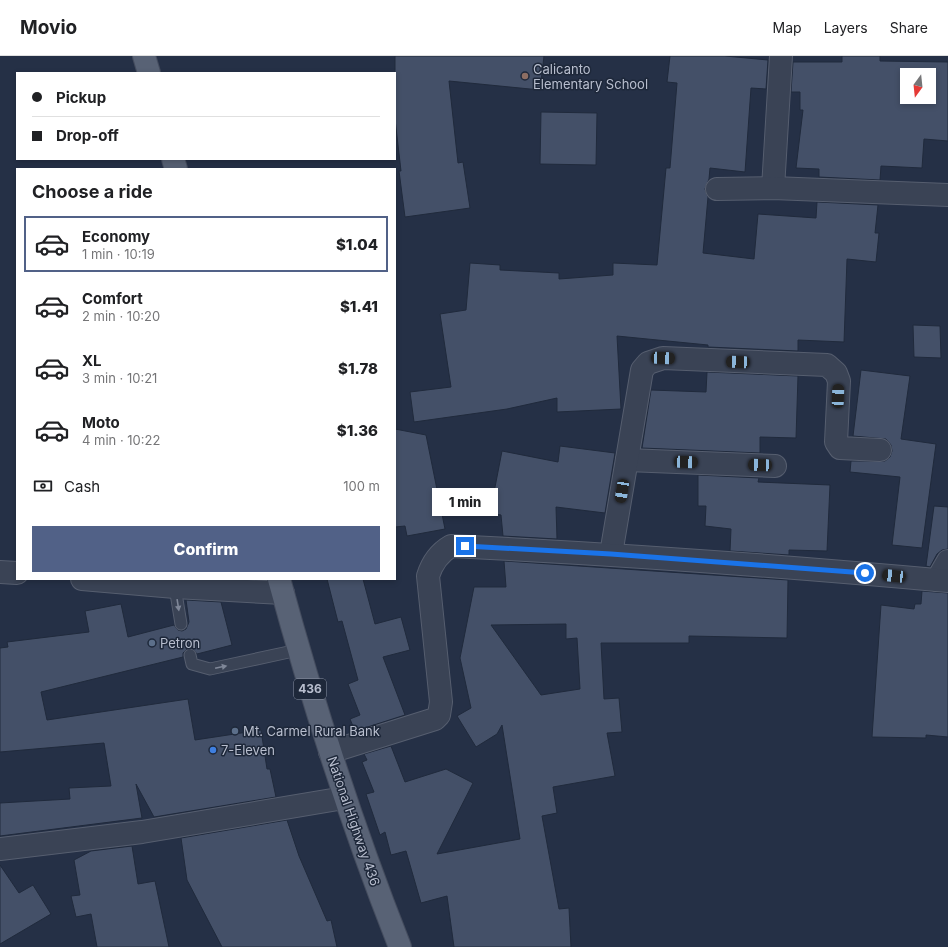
<!DOCTYPE html>
<html lang="en">
<head>
<meta charset="utf-8">
<style>
	:root { --surface:#fff; --page:#f6f6f6; --text:#202124; --muted:#757577; --line:#e0e0e0; --accent:#516187 }
	body { margin:0; font-family:Inter,sans-serif; background:var(--page); color:var(--text); height:100vh; display:flex; flex-direction:column; font-size:15px; white-space:nowrap }
	* { box-sizing:border-box; margin:0 }
	p { font-size:13px; color:var(--muted) }
	.icon { flex:none; width:22px; height:22px; fill:none; stroke:currentColor; stroke-width:2; stroke-linecap:round; stroke-linejoin:round }
	.map { position:relative; flex:1; overflow:hidden }
	.details { position:absolute; left:16px; top:112px; width:380px; height:412px; display:flex; flex-direction:column; background:var(--surface); border-radius:0px; box-shadow:0 2px 6px #0003 }
	.details>* { flex:none }
	.banner { position:absolute; left:16px; top:16px; width:380px; height:88px; border-radius:0px; box-shadow:0 2px 6px #0003; display:grid; align-content:center; height:88px; padding:0 16px; background:var(--surface) }
	.needle { width:26px; rotate:195deg }
	.buttons { position:absolute; left:900px; top:12px; display:grid; gap:8px }
	.buttons a { display:grid; place-items:center; width:36px; height:36px; border-radius:0px; background:var(--surface); box-shadow:0 2px 6px #0003; font-size:20px }
	.end { position:absolute; width:18px; height:18px; margin:-9px; border:5px solid #1a73e8; background:#fff; box-shadow:0 0 0 2px #fff }
	.from { border-radius:50% }
	.bubble { position:absolute; height:28px; border-radius:0px; background:var(--surface); box-shadow:0 2px 6px #0003; font-size:13px; font-weight:800; line-height:28px; text-align:center }
	.car { position:absolute; width:12px; height:24px; margin:-12px -6px; border-radius:5px; box-shadow:0 0 3px 1px #0007; background:linear-gradient(#222 24%,#8ab4d8 0 40%,#222 0 76%,#8ab4d8 0 86%,#222 0) }
	.banner b { display:flex; align-items:center; gap:14px; height:38px; font-size:15px }
	.banner b+b { border-top:1px solid var(--line) }
	.banner i { width:10px; height:10px; background:var(--text) }
	ul { padding:0; list-style:none }
	li { display:flex; align-items:center; gap:12px; height:56px; margin:0 8px 6px; padding:0 8px; border:2px solid transparent; border-radius:0px }
	li div { flex:1 }
	li b { display:block; font-size:15px }
	li em { font-style:normal; font-weight:800 }
	li.on { border-color:var(--accent) }
	li>.icon { width:36px; height:36px; stroke-width:1.5 }
	h2 { padding:0 16px; font-size:18px; line-height:48px }
	.pay { display:flex; align-items:center; gap:10px; height:44px; padding:0 16px; font-size:15px }
	.pay p { margin-inline-start:auto }
	.cta { display:flex; gap:8px; margin-top:auto; padding:8px 16px }
	.cta a { flex:1; height:46px; border-radius:0px; background:var(--accent); color:#fff; font-size:16px; font-weight:800; line-height:46px; text-align:center }
	header { display:flex; align-items:center; gap:24px; box-sizing:border-box; height:56px; padding:0 20px; background:var(--surface); border-bottom:1px solid var(--line) }
	header strong { font-size:19px }
	nav { display:flex; gap:22px; margin-inline-start:auto; font-size:14px }
	.map>svg:first-child { display:block }
</style>
</head>
<body>
<header>
<strong>Movio</strong>
<nav><a>Map</a><a>Layers</a><a>Share</a></nav>
</header>
<div class="map">
<svg width="948" height="891" viewBox="0 0 948 891">
	<rect width="100%" height="100%" fill="#253046"/>
	<g fill="#445068" stroke="#202a3c" fill-rule="evenodd">
		<path d="M395 0H544L540 34 449 25 458 107 463 106 470 152 405 161 399 115H401L395 63Z"/>
		<path d="M670 0H725L768 4 766 33 751 32 745 116 710 112 709 123 705 133 708 141 703 197 754 203 758 158 816 162 817 146 878 149 875 177H879L876 206 847 203 844 286 798 284V295L708 291V289L617 280 621 353 557 356V342L507 353 414 366 410 336 451 331 440 258 466 254 470 207 500 209V214L559 217V223L613 219V207L657 209 666 112H670L677 27 667 26Z"/>
		<path d="M842 0H880V5L948 6V85L924 83 922 112 881 110 880 124 819 121V113L796 112 803 54H800V36H791L793 6H842ZM907 19H929V41H907Z"/>
		<path d="M541 56 597 57 596 109 540 108Z"/>
		<path d="M913 269 940 270 941 302 914 301Z"/>
		<path d="M861 314 910 320 901 383 936 388 922 492 892 489 900 421 850 416 851 405H885L890 401 892 395 891 389 886 383 853 380Z"/>
		<path d="M707 316 798 320 796 382 760 381V397L642 392 651 334 706 336Z"/>
		<path d="M395 373 426 379 445 473 407 480 405 470 395 471Z"/>
		<path d="M560 390 615 397 605 457 556 451 557 483 503 480 501 459 490 457 502 395 558 406Z"/>
		<path d="M698 419 759 422 758 426 830 429 827 495 789 494V499L730 495 731 473 705 470 706 450H698Z"/>
		<path d="M934 450 948 451V493L942 494 937 498 930 511 926 510Z"/>
		<path d="M504 505 788 524 787 582 689 580V587H601L604 643 619 642 622 676 607 677 615 720 553 731 557 757 542 760 559 853 569 852 571 891H454L447 840 421 847 406 795 391 799 385 776 380 779 366 738 374 736 362 706 367 704 364 698 391 690 405 726 446 713 473 727 437 798 520 783 502 669 497 678 476 691 457 660 471 652 460 602 474 531H506ZM566 568V583L577 582 580 633 541 639 491 569Z"/>
		<path d="M327 523H363L375 568 401 561 410 594 383 601 405 659 355 675 350 663 360 659 348 628 358 624 342 565 338 566Z"/>
		<path d="M922 535 948 537V681L926 679V682L872 681 881 549 914 553 915 548H921Z"/>
		<path d="M186 544 221 546 232 589 197 598 192 592H188L183 597V601L41 636 47 664 188 643 195 684 261 674 267 713H270L276 741 154 761 136 728 142 762 0 780V747L70 743 69 732 111 730 104 687 0 696V592L8 591 7 586 89 576 85 555 121 548 128 581 174 569 178 574 182 575 186 573 189 566Z"/>
		<path d="M287 764 299 800 327 865 331 864 337 891H222L187 824 181 782Z"/>
		<path d="M132 790 138 828 155 825 169 891H97L91 858 76 861 71 840 80 839 74 804 91 795Z"/>
		<path d="M0 809 19 837 33 829 51 858 0 888Z"/>
	</g>
	<g fill="none" stroke-linecap="round" stroke-linejoin="round">
		<defs>
			<g id="service">
				<path d="M175 531 181 568"/>
				<path d="M190 599 192 608 210 613 298 594"/>
			</g>
			<g id="minor">
				<path d="M773 132 781 0"/>
				<path d="M717 133 773 132 948 139"/>
				<path d="M627 404 775 410"/>
				<path d="M611 498 642 314 648 307 663 302 827 309 836 317 839 325 836 386 840 392 880 394"/>
				<path d="M0 516 17 517"/>
				<path d="M82 523 175 531 283 537"/>
				<path d="M937 524 948 505"/>
				<path d="M330 696 435 663 439 659 441 646 428 520C432 507 439 497 451 490 617 498 782 510 948 525"/>
				<path d="M0 793 142 776 344 742"/>
			</g>
			<g id="primary">
				<path d="M144 0 149 17"/>
				<path d="M173 103 176 113"/>
				<path d="M279 523C313 648 352 770 400 891"/>
			</g>
		</defs>
		<use href="#service" stroke="#565e6f" stroke-width="13"/>
		<use href="#minor" stroke="#565e6f" stroke-width="24"/>
		<use href="#primary" stroke="#444c5e" stroke-width="24"/>
		<use href="#service" stroke="#3a4355" stroke-width="11"/>
		<use href="#minor" stroke="#3a4355" stroke-width="22"/>
		<use href="#primary" stroke="#586275" stroke-width="22"/>
	</g>
	<defs><path id="oneway-solid" d="M-6-.8H1V-3.2L6.5 0L1 3.2V.8H-6Z"/></defs>
	<g fill="#7f8798">
		<use href="#oneway-solid" transform="translate(178 549) rotate(81)"/>
		<use href="#oneway-solid" transform="translate(221 611) rotate(-12)"/>
	</g>
	<g fill="none" stroke-linecap="round" stroke-linejoin="round">
		<path stroke="#1a73e8" stroke-width="5" d="M465 490 611 498 865 517"/>
	</g>
	<circle fill="#8d6e63" stroke="#1e283a" stroke-width="1.5" cx="525" cy="20" r="4"/>
	<g fill="#5c6f8a" stroke="#1e283a" stroke-width="1.5">
		<circle cx="152" cy="587" r="4"/>
		<circle cx="235" cy="675" r="4"/>
	</g>
	<circle fill="#3f7fe0" stroke="#1e283a" stroke-width="1.5" cx="213" cy="694" r="4"/>
	<g text-anchor="middle" stroke-width="3" stroke-linejoin="round" paint-order="stroke">
		<rect fill="#1e283a" stroke="#8a91a2" stroke-width="1" x="294" y="623" width="32" height="20" rx="3"/>
		<g font-size="12" font-weight="bold" fill="#b8bece">
			<text x="310" y="637">436</text>
		</g>
		<g font-size="13" fill="#b8bece" stroke="#1e283a" text-anchor="start">
			<text x="533" y="18">Calicanto<tspan x="533" dy="15">Elementary School</tspan></text>
			<text x="160" y="592">Petron</text>
			<text x="243" y="680">Mt. Carmel Rural Bank</text>
			<text x="221" y="699">7-Eleven</text>
		</g>
		<g font-size="13" fill="#b8bece" stroke="#1e283a">
			<text transform="translate(354 765) rotate(71)" y="5">National Highway 436</text>
		</g>
	</g>
</svg>
<div class="buttons">
<a><svg class="needle" viewBox="-14 -14 28 28"><path d="M0-13l5 13h-10z" fill="#e53935"/><path d="M0 13l5-13h-10z" fill="#757577"/></svg></a>
</div>
<i class="end from" style="left:865px;top:517px"></i>
<i class="end" style="left:465px;top:490px"></i>
<div class="bubble" style="left:432px;top:432px;width:66px">1 min</div>
<i class="car" style="left:663px;top:302px;rotate:92deg"></i>
<i class="car" style="left:738px;top:306px;rotate:272deg"></i>
<i class="car" style="left:838px;top:340px;rotate:2deg"></i>
<i class="car" style="left:686px;top:406px;rotate:92deg"></i>
<i class="car" style="left:760px;top:409px;rotate:272deg"></i>
<i class="car" style="left:622px;top:435px;rotate:189deg"></i>
<i class="car" style="left:894px;top:520px;rotate:276deg"></i>
<div class="banner">
<b><i class="from"></i>Pickup</b>
<b><i></i>Drop-off</b>
</div>
<section class="details">
<h2>Choose a ride</h2>
<ul>
<li class="on"><svg class="icon" aria-label="car" viewBox="0 0 24 24"><path d="M5 17H2v-5l4-1 3-4h7l3 4 3 1v5h-3M9 17h6M6 11h13"/><circle cx="7" cy="17" r="2"/><circle cx="17" cy="17" r="2"/></svg><div><b>Economy</b><p>1 min · 10:19</p></div><em>$1.04</em></li>
<li><svg class="icon" aria-label="car" viewBox="0 0 24 24"><path d="M5 17H2v-5l4-1 3-4h7l3 4 3 1v5h-3M9 17h6M6 11h13"/><circle cx="7" cy="17" r="2"/><circle cx="17" cy="17" r="2"/></svg><div><b>Comfort</b><p>2 min · 10:20</p></div><em>$1.41</em></li>
<li><svg class="icon" aria-label="car" viewBox="0 0 24 24"><path d="M5 17H2v-5l4-1 3-4h7l3 4 3 1v5h-3M9 17h6M6 11h13"/><circle cx="7" cy="17" r="2"/><circle cx="17" cy="17" r="2"/></svg><div><b>XL</b><p>3 min · 10:21</p></div><em>$1.78</em></li>
<li><svg class="icon" aria-label="car" viewBox="0 0 24 24"><path d="M5 17H2v-5l4-1 3-4h7l3 4 3 1v5h-3M9 17h6M6 11h13"/><circle cx="7" cy="17" r="2"/><circle cx="17" cy="17" r="2"/></svg><div><b>Moto</b><p>4 min · 10:22</p></div><em>$1.36</em></li>
</ul>
<div class="pay"><svg class="icon" aria-label="cash" viewBox="0 0 24 24"><path d="M3 7h18v10H3z"/><circle cx="12" cy="12" r="2"/></svg>Cash<p>100 m</p></div>
<div class="cta"><a>Confirm</a></div>
</section>
</div>
</body>
</html>
